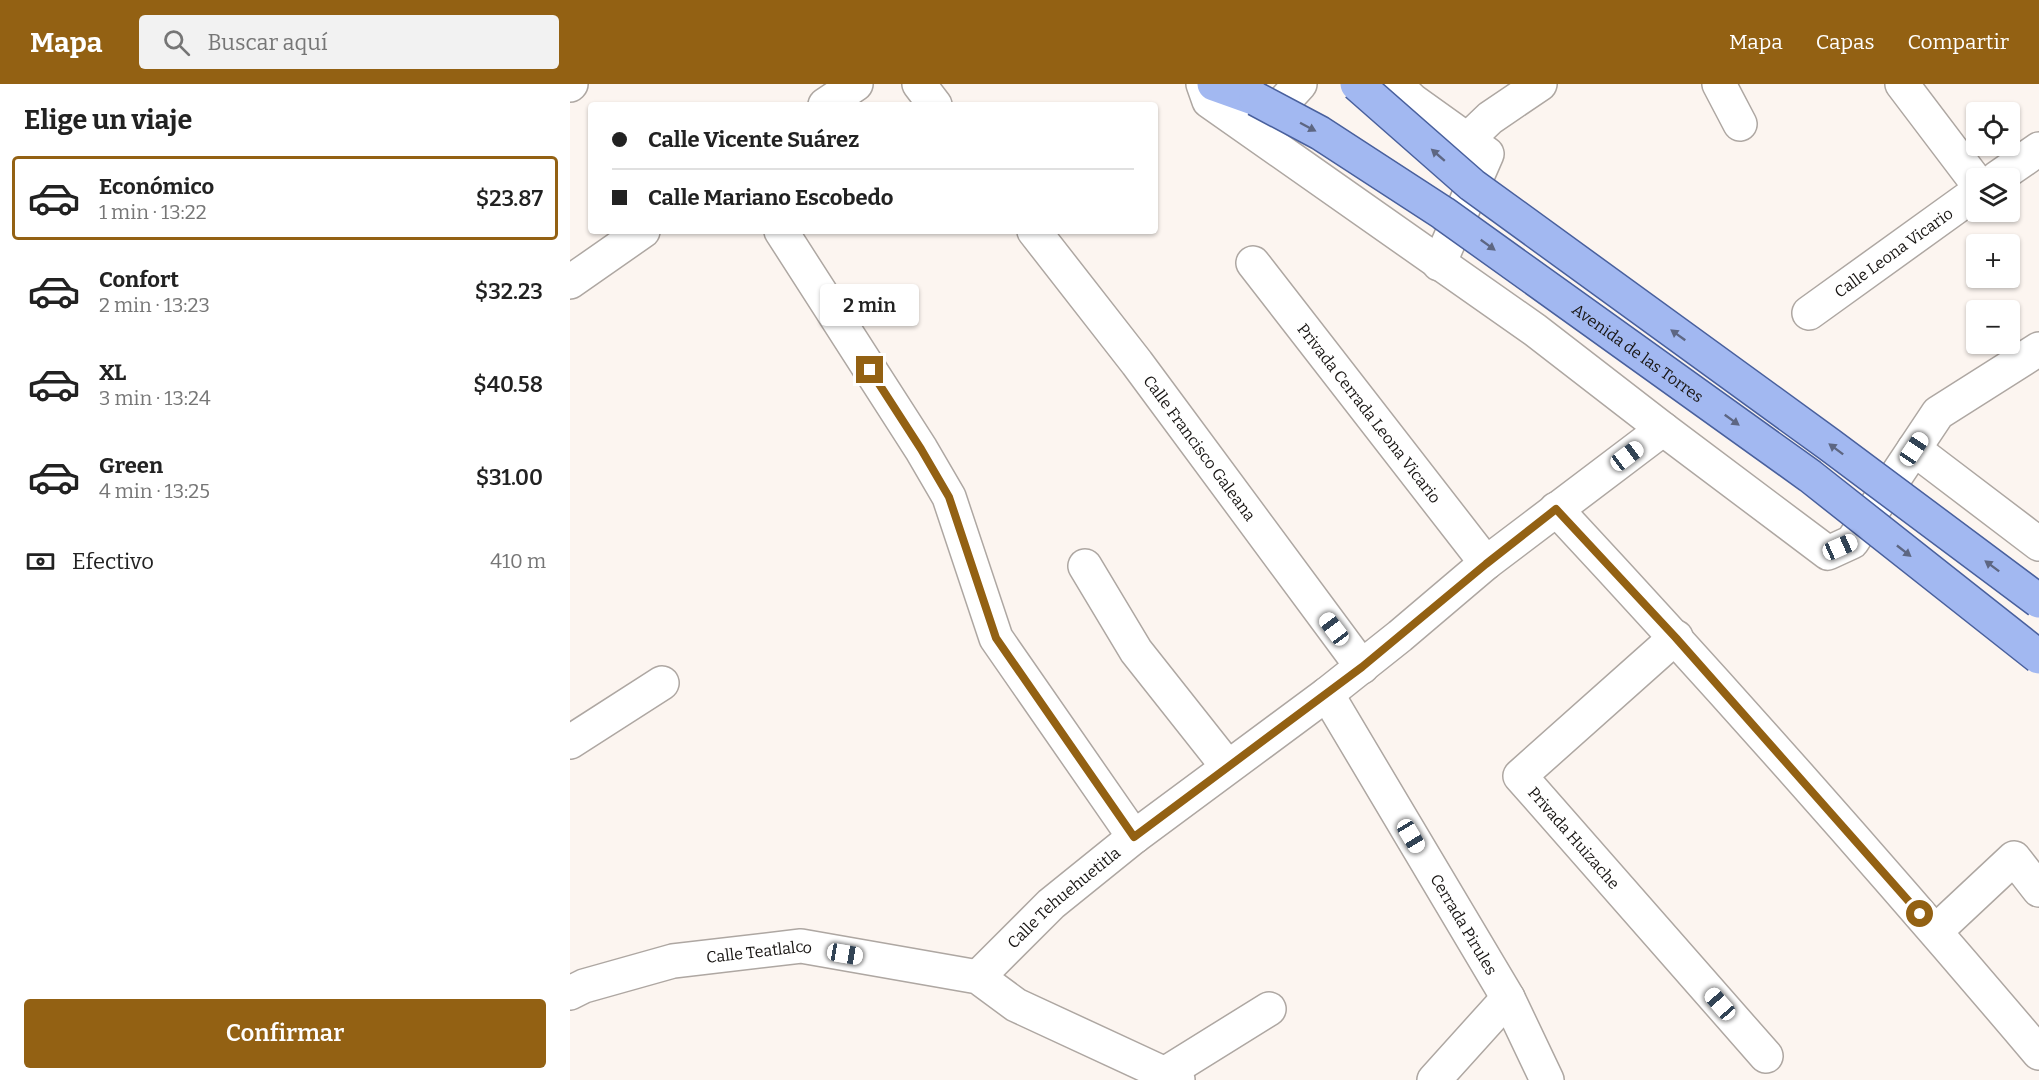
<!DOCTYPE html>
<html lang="es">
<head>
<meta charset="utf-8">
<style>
	:root { --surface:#fff; --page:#f2f2f2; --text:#222; --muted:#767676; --line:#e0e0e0; --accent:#936113 }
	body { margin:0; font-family:Bitter,serif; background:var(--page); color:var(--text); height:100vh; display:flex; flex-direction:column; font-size:22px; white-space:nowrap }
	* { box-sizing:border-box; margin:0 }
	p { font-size:20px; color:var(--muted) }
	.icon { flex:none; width:33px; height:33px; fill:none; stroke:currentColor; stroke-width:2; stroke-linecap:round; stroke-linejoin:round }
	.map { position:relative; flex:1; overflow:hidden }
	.drawer { display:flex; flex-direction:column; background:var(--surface); width:570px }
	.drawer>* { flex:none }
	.banner { position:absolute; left:18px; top:18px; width:570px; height:132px; border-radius:6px; box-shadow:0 2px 4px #0004; display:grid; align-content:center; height:132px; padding:0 24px; background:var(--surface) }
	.controls { position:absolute; left:1396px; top:18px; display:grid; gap:12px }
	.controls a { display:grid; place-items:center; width:54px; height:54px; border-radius:6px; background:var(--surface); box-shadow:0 2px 4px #0004; font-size:30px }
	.end { position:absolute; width:27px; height:27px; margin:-14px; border:8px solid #936113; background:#fff; box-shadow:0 0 0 3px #fff }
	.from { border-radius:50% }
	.bubble { position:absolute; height:42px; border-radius:6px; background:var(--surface); box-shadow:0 2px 4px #0004; font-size:20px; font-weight:600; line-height:42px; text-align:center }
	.car { position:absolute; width:18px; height:36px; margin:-18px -9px; border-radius:8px; box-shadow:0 0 4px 2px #0007; background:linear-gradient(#fff 24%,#345 0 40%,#fff 0 76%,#345 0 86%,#fff 0) }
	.banner b { display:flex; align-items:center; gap:21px; height:57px; font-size:22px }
	.banner b+b { border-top:2px solid var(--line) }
	.banner i { width:15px; height:15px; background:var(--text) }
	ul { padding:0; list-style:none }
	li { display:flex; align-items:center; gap:18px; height:84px; margin:0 12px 9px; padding:0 12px; border:3px solid transparent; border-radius:6px }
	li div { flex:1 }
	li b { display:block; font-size:22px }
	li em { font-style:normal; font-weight:600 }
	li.on { border-color:var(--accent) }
	li>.icon { width:54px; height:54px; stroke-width:1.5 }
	h2 { padding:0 24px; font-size:27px; line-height:72px }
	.pay { display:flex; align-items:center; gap:15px; height:66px; padding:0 24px; font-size:22px }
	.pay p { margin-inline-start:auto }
	.cta { display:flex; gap:12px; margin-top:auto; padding:12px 24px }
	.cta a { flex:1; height:69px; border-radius:6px; background:var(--accent); color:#fff; font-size:24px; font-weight:600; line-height:69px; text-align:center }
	header { display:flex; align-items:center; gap:36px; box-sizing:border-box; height:84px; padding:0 30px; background:var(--accent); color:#fff }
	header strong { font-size:28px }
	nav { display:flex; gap:33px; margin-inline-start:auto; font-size:21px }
	.search { width:420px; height:54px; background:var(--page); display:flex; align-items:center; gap:15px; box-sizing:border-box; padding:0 21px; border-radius:6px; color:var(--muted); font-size:22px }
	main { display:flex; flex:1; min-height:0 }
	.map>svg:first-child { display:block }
</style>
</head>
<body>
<header>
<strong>Mapa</strong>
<div class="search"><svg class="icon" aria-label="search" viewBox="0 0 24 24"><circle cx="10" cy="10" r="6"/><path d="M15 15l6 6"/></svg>Buscar aquí</div>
<nav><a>Mapa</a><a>Capas</a><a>Compartir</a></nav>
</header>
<main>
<section class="drawer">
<h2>Elige un viaje</h2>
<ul>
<li class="on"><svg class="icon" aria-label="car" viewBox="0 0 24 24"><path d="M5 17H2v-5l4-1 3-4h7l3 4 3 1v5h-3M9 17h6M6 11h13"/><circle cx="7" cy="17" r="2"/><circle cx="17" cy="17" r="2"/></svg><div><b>Económico</b><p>1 min · 13:22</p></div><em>$23.87</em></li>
<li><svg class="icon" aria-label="car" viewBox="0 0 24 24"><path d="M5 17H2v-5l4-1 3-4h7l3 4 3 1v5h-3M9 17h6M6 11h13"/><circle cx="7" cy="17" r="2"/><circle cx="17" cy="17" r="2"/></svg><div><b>Confort</b><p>2 min · 13:23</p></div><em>$32.23</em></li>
<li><svg class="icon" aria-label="car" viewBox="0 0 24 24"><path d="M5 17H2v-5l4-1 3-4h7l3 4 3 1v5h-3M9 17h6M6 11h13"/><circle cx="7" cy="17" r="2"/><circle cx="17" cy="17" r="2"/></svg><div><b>XL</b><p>3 min · 13:24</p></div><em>$40.58</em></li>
<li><svg class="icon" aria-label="car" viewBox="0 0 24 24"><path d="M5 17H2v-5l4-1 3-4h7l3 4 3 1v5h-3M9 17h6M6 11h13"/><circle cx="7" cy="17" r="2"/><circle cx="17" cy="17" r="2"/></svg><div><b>Green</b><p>4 min · 13:25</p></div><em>$31.00</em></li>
</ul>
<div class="pay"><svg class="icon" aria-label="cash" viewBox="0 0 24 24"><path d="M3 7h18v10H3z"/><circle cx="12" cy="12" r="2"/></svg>Efectivo<p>410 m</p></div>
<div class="cta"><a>Confirmar</a></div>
</section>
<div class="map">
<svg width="1469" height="996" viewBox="0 0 1469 996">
	<rect width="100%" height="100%" fill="#fcf5f0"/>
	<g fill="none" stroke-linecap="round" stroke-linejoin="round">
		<defs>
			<g id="minor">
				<path d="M349 0 365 21"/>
				<path d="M633 0 639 17 965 246 1093 345 1258 469 1282 458 1368 329 1469 265"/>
				<path d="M825 0 843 17 917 70 869 180"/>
				<path d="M1149 0 1170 40"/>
				<path d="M1332 0 1407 99"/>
				<path d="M0 1 1 0"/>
				<path d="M255 21 286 0"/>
				<path d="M688 46 730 0"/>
				<path d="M897 56 920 34 970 0"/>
				<path d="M1427 94 1469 65"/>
				<path d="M211 147 351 365 379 413 426 554 564 753"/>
				<path id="s1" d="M464 147 567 279 792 583"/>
				<path id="s2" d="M683 179 916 479"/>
				<path d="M0 198 73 147"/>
				<path id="s3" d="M1239 229 1407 108"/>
				<path d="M1344 365 1469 460"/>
				<path d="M986 425C1151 602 1312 784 1469 969"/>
				<path d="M515 482 566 567 657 682"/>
				<path id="s4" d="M1106 553 950 692 1196 972"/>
				<path id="s5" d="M757 610 938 914 977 996"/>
				<path d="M0 658 92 599"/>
				<path d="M1366 847 1444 774 1469 806"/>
				<path id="s6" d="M408 893 481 820 564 753 757 610 830 552 916 479 1093 345"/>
				<path id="s7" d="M0 909 14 902 103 877 231 862 408 893 446 921 608 996"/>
				<path d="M596 989 699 925"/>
				<path d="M864 996 938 914"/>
			</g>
			<path id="major" d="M644 0 686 15"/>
		</defs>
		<use href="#minor" stroke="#aea7a2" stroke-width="36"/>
		<use href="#major" stroke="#49609d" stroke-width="36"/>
		<use href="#minor" stroke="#fff" stroke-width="33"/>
		<use href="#major" stroke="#a2b8f1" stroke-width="33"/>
		<defs>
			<g id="major-bridge">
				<path d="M787 0 902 101 1260 361 1469 517"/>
				<path id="s8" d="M686 15 750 49 873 129 1240 392 1469 573"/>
			</g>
		</defs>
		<use href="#major-bridge" stroke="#49609d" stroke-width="36" stroke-linecap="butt"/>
		<use href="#major-bridge" stroke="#a2b8f1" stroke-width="33"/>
	</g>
	<defs><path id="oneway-solid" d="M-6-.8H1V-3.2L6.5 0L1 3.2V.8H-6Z" transform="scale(1.5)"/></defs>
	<g fill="#5d6682">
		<use href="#oneway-solid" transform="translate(738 43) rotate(28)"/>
		<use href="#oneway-solid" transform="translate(868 71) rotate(-139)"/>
		<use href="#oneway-solid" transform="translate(918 161) rotate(36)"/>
		<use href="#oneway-solid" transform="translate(1108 251) rotate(-144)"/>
		<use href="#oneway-solid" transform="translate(1162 336) rotate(36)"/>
		<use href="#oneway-solid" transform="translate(1266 365) rotate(-143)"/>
		<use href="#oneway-solid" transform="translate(1334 467) rotate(38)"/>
		<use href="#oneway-solid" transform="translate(1422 482) rotate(-143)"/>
	</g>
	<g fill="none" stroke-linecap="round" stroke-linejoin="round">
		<path stroke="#936113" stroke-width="8" d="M300 286 351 365 379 413 426 554 564 753 792 583 916 480 986 425 1106 554 1350 830"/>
	</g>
	<g text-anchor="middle" stroke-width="5" stroke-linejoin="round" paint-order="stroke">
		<g font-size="16" fill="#181513" stroke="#fcf5f0">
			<text dy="6" stroke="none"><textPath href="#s3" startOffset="104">Calle Leona Vicario</textPath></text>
			<text dy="6" stroke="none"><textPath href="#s8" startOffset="459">Avenida de las Torres</textPath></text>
			<text dy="6" stroke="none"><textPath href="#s2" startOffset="190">Privada Cerrada Leona Vicario</textPath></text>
			<text dy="6" stroke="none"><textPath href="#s1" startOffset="273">Calle Francisco Galeana</textPath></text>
			<text dy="6" stroke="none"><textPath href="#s4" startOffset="291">Privada Huizache</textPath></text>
			<text dy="6" stroke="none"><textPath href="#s6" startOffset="117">Calle Tehuehuetitla</textPath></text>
			<text dy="6" stroke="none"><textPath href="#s5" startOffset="268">Cerrada Pirules</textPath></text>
			<text dy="6" stroke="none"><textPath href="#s7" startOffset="195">Calle Teatlalco</textPath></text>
		</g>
	</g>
</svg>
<div class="controls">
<a><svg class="icon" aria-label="locate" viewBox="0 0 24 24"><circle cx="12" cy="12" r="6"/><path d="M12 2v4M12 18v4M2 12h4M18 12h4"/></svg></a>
<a><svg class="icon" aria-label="layers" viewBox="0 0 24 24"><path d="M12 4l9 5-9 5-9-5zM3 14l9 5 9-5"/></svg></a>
<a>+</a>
<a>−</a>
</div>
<i class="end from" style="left:1350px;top:830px"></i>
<i class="end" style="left:300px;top:286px"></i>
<div class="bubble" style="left:250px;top:200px;width:99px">2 min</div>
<i class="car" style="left:1344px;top:365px;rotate:34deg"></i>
<i class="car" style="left:1057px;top:372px;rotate:53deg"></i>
<i class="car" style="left:1270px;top:463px;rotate:66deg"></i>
<i class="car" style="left:764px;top:545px;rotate:323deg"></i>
<i class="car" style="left:841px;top:752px;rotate:149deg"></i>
<i class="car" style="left:275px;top:870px;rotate:100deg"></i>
<i class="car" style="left:1150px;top:920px;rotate:319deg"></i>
<div class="banner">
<b><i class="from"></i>Calle Vicente Suárez</b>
<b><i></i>Calle Mariano Escobedo</b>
</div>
</div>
</main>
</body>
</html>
